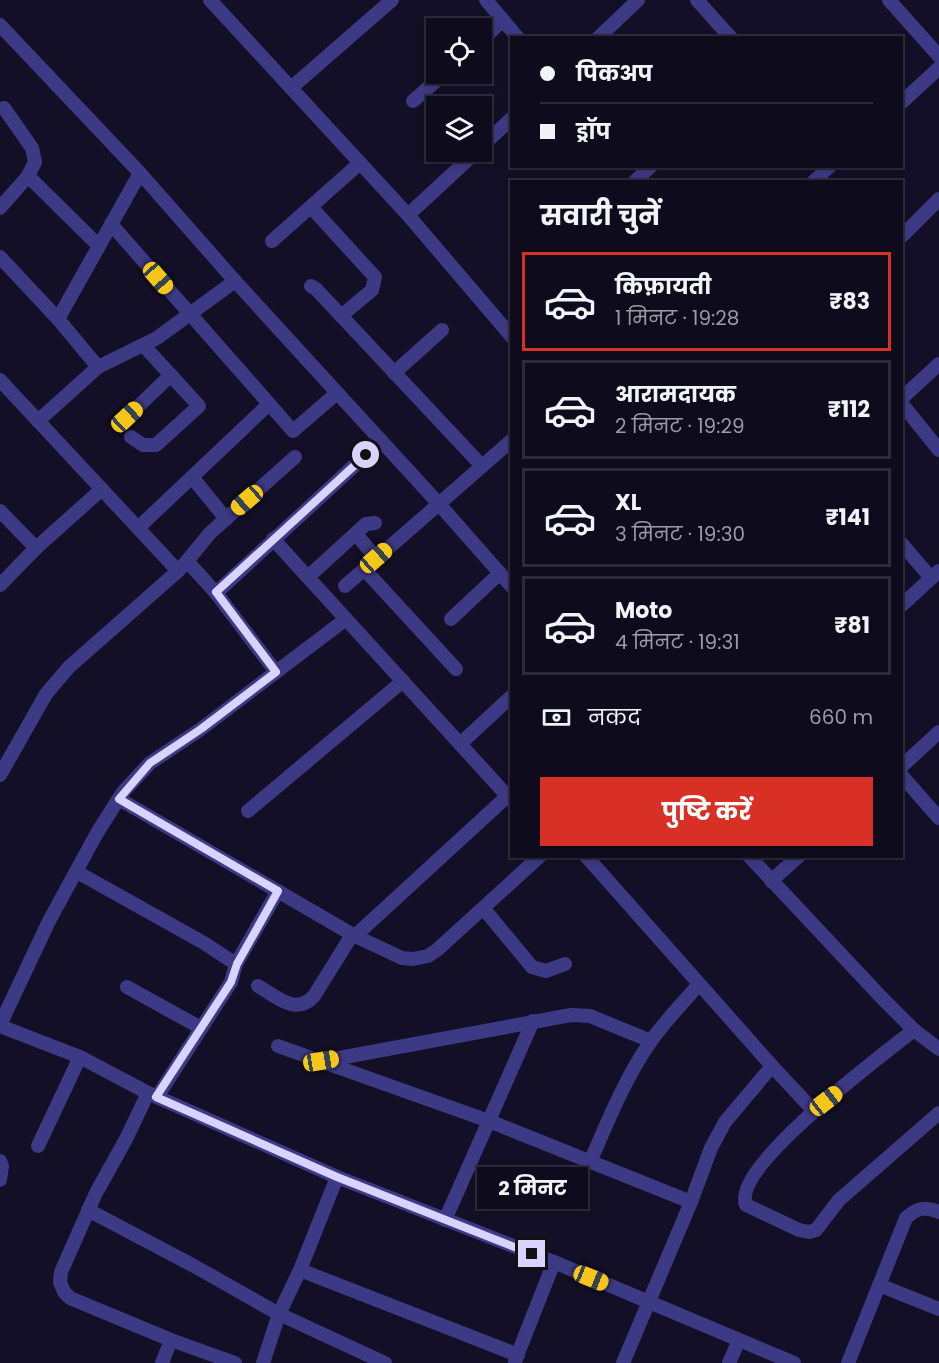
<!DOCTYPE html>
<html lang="hi">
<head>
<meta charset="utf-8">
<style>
	:root { --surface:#0e0b1c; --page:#1c1929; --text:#f1f3f6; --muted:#9b9ba3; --line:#2e2b3b; --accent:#d93025 }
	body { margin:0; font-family:Poppins,"Noto Sans Devanagari",sans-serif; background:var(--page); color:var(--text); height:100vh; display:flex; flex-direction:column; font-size:22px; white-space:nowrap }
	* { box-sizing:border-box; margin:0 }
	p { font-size:20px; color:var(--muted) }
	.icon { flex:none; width:33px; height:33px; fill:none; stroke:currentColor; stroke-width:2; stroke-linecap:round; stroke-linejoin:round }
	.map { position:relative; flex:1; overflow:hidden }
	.details { position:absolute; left:510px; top:180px; width:393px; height:678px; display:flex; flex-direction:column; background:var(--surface); border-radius:0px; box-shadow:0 3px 9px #0003,0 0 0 2px var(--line) }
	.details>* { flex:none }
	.guide { position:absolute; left:510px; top:36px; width:393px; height:132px; border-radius:0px; box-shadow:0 3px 9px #0003,0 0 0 2px var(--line); display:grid; align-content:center; height:132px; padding:0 30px; background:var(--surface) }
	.fabs { position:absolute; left:426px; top:18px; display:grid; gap:12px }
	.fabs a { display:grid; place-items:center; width:66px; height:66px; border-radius:0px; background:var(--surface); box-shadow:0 3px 9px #0003,0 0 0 2px var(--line); font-size:30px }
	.end { position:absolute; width:27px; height:27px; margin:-14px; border:8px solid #d9d4ff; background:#111; box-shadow:0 0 0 3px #111 }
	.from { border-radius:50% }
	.bubble { position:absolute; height:42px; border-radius:0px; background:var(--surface); box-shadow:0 3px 9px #0003,0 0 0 2px var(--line); font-size:20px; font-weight:700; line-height:42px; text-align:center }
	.car { position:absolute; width:18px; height:36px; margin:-18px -9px; border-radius:8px; box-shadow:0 0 4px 2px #0007; background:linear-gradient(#f5c518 24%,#345 0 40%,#f5c518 0 76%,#345 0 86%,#f5c518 0) }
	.guide b { display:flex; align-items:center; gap:21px; height:57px; font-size:22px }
	.guide b+b { border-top:2px solid var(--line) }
	.guide i { width:15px; height:15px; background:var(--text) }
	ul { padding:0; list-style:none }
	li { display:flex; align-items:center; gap:18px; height:99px; margin:0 12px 9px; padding:0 18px; border:3px solid var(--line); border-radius:0px }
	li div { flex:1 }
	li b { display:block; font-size:22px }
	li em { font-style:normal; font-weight:700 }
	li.on { border-color:var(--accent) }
	li>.icon { width:54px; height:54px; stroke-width:1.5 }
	h2 { padding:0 30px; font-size:27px; line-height:72px }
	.pay { display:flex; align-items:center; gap:15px; height:66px; padding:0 30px; font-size:22px }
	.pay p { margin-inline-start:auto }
	.action { display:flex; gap:12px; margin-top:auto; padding:12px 30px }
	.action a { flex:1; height:69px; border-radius:0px; background:var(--accent); color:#fff; font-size:24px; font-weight:700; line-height:69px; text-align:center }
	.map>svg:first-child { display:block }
</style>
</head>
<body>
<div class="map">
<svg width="939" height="1363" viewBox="0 0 939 1363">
	<rect width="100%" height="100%" fill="#130f26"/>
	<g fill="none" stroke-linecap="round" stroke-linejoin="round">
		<g stroke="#3d3a85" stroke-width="14">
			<path d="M210 0 408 215 512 337"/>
			<path d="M486 0 518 38"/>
			<path d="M697 0 731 38"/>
			<path d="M889 0 939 56"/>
			<path d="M0 25 140 173 235 281 439 504 512 587"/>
			<path d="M598 38 638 0"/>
			<path d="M482 40 503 20"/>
			<path d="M291 88 392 0"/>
			<path d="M413 101 444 74"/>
			<path d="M902 102 939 68"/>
			<path d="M4 108 32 148 35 162 28 176"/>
			<path d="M482 146 512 118"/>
			<path d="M140 173 58 319 98 367 157 338 235 281"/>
			<path d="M634 182 651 166"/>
			<path d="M813 182 830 166"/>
			<path d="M311 207 375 277 372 290 341 316"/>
			<path d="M0 208 28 176 99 246"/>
			<path d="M408 215 476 152"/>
			<path d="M111 224 293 431 337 393"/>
			<path d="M902 236 939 199"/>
			<path d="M272 241 360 163"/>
			<path d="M0 257 58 319"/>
			<path d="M311 286 316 289 482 466"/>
			<path d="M394 373 442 330"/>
			<path d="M0 380 178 571 69 667 46 694 0 775"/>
			<path d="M902 398 939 364"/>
			<path d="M902 404 939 450"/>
			<path d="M127 417 171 375"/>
			<path d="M38 421 98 367"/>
			<path d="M131 437 143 445H156L199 406 144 346"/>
			<path d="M192 477 226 519"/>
			<path d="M0 511 36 548"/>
			<path d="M138 528 269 404"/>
			<path d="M356 534 376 558"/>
			<path d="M273 539 512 801"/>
			<path d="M902 544 931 578"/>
			<path d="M187 561 210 533 295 457"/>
			<path d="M364 569 456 669"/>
			<path d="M178 571 187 561 216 593 381 441"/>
			<path d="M308 577 366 524 375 523"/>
			<path d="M0 585 36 548 102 489"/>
			<path d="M345 586 512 440"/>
			<path d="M216 593 276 672"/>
			<path d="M902 605 939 571"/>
			<path d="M451 619 500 573"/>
			<path d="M460 744 512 696"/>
			<path d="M902 766 939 732"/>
			<path d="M902 776 939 818"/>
			<path d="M119 799 355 936 402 958 413 959 428 956 437 950 540 856"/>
			<path d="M248 811 403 681"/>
			<path d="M586 856 772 1066 814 1111"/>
			<path d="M749 856 881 997 914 1030 939 1049"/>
			<path d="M77 872 204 943 236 964 231 982 157 1097"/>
			<path d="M771 881 799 856"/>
			<path d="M484 909 532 967 546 971 565 964"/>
			<path d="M355 936 512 792"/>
			<path d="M236 964 278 891"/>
			<path d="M258 986C277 997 296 1016 314 996L352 935"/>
			<path d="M127 987 201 1028"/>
			<path d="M0 1025 49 921 97 833 123 792 150 763 201 729 346 619"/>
			<path d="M0 1026 80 1057 148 1093 337 1177 554 1262 794 1363"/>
			<path d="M914 1030C885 1053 731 1167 746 1205L799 1230 809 1232 816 1230 839 1200 939 1113"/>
			<path d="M278 1046 489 1121 691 1202"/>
			<path d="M323 1061 571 1015 590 1016 651 1041"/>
			<path d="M148 1093 126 1139 96 1193 61 1272 60 1282 64 1292 70 1298 171 1340 235 1363"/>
			<path d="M38 1146 80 1057"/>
			<path d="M0 1161 2 1166 0 1180"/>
			<path d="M590 1162C608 1121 625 1078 651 1041 665 1021 683 1003 699 984"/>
			<path d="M337 1177 300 1270 279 1314 385 1363"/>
			<path d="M88 1210 194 1266 279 1314 263 1363"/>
			<path d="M445 1220 533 1021"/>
			<path d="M300 1270 518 1355"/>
			<path d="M879 1285 939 1309"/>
			<path d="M515 1361 554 1262"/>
			<path d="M162 1363 171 1340"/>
			<path d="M623 1363 691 1202 711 1148 725 1122 772 1066"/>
			<path d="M729 1363 739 1340"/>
			<path d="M848 1363 906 1218C917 1208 925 1206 939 1212"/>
		</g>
	</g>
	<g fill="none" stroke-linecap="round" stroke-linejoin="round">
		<path stroke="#d9d4ff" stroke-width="8" d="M366 455 216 592 276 672 201 729 150 763 119 799 278 891 237 964 231 982 156 1097 337 1177 532 1254"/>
	</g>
</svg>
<div class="fabs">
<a><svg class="icon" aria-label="locate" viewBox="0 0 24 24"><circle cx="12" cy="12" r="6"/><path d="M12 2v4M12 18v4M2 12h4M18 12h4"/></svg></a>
<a><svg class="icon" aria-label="layers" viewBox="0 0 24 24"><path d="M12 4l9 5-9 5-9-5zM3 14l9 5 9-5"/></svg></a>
</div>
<i class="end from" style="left:366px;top:455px"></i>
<i class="end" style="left:532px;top:1254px"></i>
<div class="bubble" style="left:477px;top:1167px;width:111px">2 मिनट</div>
<i class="car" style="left:158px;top:278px;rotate:139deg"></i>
<i class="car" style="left:127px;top:417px;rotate:47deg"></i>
<i class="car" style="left:247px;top:500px;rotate:229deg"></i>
<i class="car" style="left:376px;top:558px;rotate:49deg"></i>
<i class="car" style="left:321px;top:1061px;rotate:80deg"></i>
<i class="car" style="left:826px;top:1101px;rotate:52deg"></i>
<i class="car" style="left:591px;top:1278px;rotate:112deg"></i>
<div class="guide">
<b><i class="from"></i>पिकअप</b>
<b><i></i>ड्रॉप</b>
</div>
<section class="details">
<h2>सवारी चुनें</h2>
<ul>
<li class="on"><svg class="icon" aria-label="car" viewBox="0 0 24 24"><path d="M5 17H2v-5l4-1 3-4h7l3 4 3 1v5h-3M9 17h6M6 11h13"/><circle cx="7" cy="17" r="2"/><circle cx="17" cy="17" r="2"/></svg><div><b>किफ़ायती</b><p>1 मिनट · 19:28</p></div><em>₹83</em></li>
<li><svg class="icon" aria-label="car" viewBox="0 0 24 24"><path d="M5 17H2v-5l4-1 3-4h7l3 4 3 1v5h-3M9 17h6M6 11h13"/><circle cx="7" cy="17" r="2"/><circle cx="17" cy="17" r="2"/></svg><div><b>आरामदायक</b><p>2 मिनट · 19:29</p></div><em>₹112</em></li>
<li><svg class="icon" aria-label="car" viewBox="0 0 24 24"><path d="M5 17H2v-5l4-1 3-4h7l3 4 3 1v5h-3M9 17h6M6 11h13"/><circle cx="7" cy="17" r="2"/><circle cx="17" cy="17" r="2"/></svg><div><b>XL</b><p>3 मिनट · 19:30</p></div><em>₹141</em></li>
<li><svg class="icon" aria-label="car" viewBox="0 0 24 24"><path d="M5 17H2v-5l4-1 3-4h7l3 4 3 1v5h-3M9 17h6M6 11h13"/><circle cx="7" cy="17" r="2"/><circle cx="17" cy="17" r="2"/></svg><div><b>Moto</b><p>4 मिनट · 19:31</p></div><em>₹81</em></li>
</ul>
<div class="pay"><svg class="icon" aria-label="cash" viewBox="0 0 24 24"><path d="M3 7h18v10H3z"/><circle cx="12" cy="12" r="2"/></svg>नकद<p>660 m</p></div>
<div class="action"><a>पुष्टि करें</a></div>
</section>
</div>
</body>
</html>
